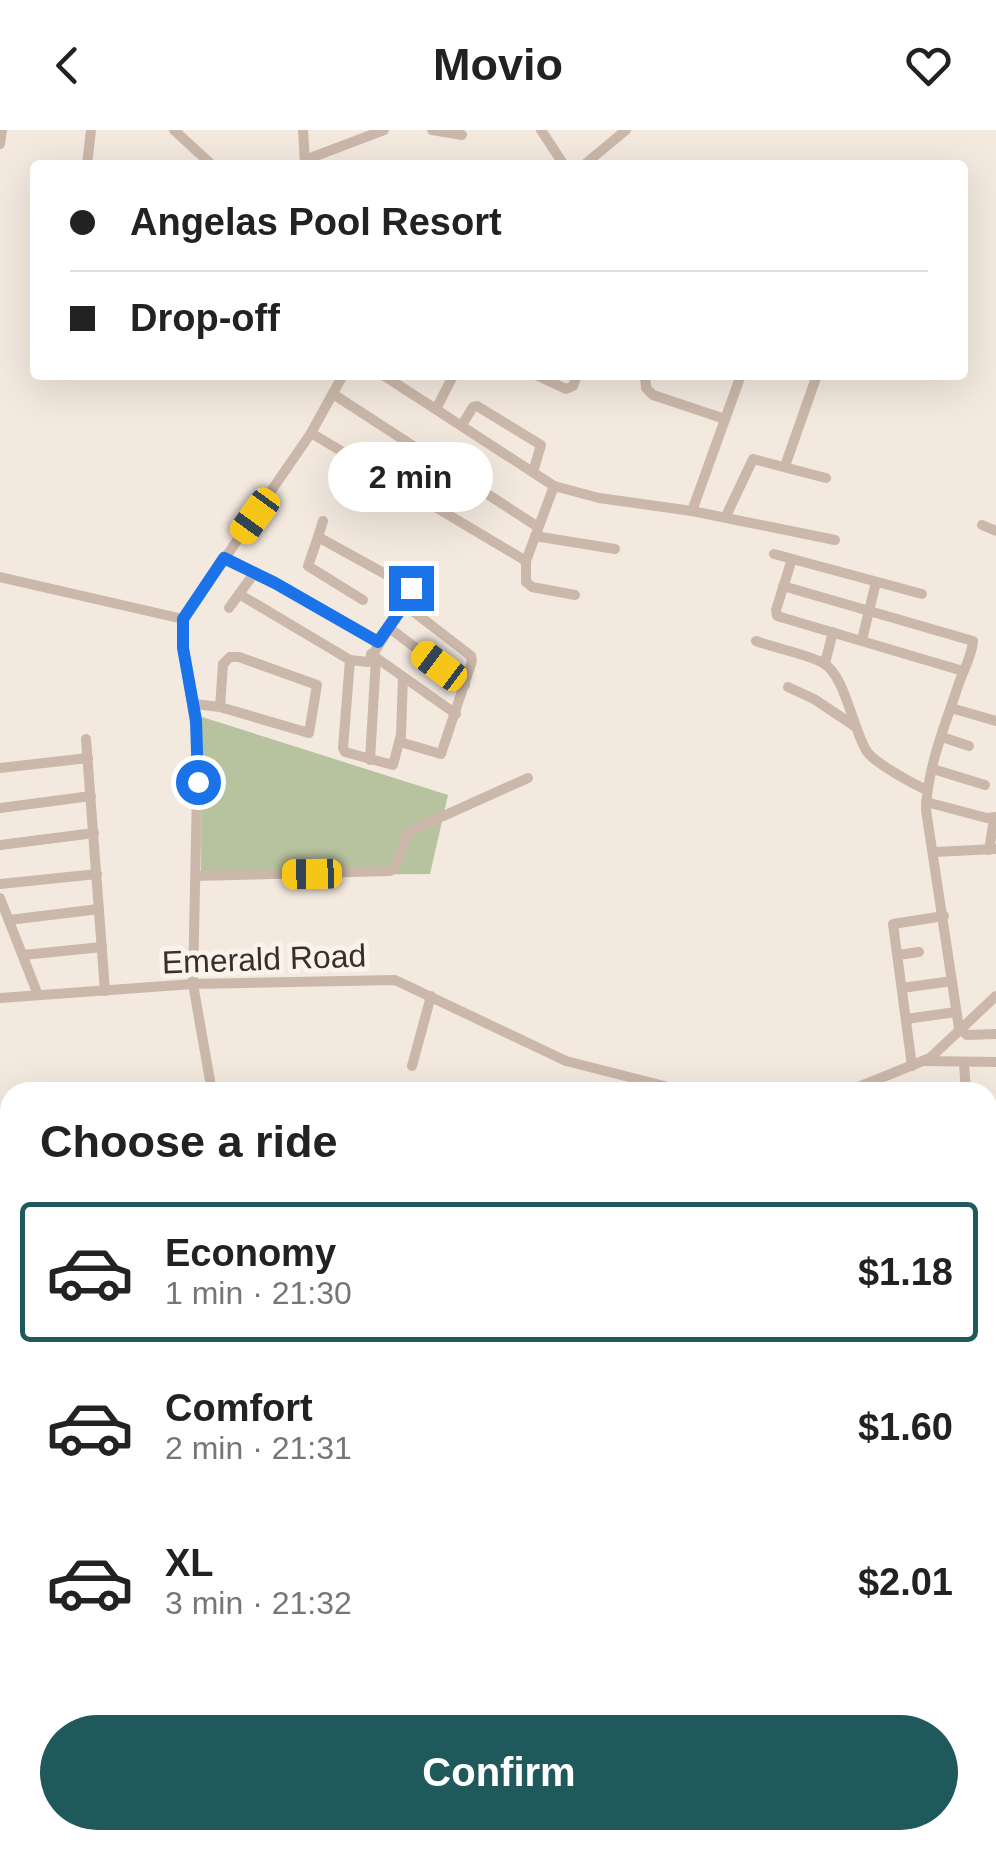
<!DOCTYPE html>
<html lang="en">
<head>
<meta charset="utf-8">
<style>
	:root { --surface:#fff; --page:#f2f2f2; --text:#222; --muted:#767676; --line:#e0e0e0; --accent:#1f595b }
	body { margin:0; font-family:Helvetica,sans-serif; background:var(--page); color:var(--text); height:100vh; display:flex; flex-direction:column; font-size:38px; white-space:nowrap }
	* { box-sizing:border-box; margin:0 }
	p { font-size:32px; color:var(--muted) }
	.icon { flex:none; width:55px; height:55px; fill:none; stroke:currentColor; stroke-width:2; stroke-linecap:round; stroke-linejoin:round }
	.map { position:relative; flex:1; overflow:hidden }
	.panel { position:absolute; left:0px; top:952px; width:998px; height:768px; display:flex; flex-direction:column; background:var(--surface); border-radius:30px 30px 0 0; box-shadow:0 10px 40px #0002 }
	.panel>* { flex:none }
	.hud { position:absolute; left:30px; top:30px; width:938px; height:220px; border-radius:10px; box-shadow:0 10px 40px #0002; display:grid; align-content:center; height:220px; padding:0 40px; background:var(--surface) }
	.end { position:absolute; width:45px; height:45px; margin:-22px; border:12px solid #1a73e8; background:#fff; box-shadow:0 0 0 5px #fff }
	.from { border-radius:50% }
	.bubble { position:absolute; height:70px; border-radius:35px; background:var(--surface); box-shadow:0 10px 40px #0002; font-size:32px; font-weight:700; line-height:70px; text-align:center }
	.car { position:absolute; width:30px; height:60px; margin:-30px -15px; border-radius:12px; box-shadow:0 0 8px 2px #0007; background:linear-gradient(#f5c518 24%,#345 0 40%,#f5c518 0 76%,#345 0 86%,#f5c518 0) }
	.hud b { display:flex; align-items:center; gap:35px; height:95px; font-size:38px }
	.hud b+b { border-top:2px solid var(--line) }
	.hud i { width:25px; height:25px; background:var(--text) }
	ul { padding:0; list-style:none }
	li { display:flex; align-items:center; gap:30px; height:140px; margin:0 20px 15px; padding:0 20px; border:5px solid transparent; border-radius:10px }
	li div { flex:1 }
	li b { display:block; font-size:38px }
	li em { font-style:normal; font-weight:700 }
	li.on { border-color:var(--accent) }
	li>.icon { width:90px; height:90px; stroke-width:1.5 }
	h2 { padding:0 40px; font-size:45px; line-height:120px }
	.button { display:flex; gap:20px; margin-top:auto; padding:20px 40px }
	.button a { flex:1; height:115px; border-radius:60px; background:var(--accent); color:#fff; font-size:40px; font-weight:700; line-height:115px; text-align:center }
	header { display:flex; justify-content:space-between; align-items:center; height:130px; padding:0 40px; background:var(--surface); font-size:45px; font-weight:700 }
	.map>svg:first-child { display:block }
</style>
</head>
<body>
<header><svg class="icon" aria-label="back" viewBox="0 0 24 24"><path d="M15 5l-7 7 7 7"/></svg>Movio<svg class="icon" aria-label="heart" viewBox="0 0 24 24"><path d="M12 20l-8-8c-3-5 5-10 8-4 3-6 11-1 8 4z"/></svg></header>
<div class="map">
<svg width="996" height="1719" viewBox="0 0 996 1719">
	<rect width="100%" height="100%" fill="#f3e9df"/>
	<path fill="#b7c29e" d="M202 587 448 665 430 744 201 746Z"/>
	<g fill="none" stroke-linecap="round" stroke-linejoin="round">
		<g stroke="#cbb8aa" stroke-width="10">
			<path d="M174 0 212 35"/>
			<path d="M303 0 305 34"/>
			<path d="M432 0 462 5"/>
			<path d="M541 0 564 35"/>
			<path d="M0 14 2 0"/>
			<path d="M305 30 384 0"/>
			<path d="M87 35 91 0"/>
			<path d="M584 35 626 0"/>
			<path d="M383 245 554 356 599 368 692 381 741 245"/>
			<path d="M536 245 566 259 573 256 577 245"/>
			<path d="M645 245 646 258 653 265 725 289"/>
			<path d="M333 264 538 397"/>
			<path d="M436 279 452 248 446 245"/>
			<path d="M462 295 473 277 477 276 541 315 533 342"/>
			<path d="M311 303 526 431"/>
			<path d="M785 336 817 245"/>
			<path d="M554 356 526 431V452L532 457 575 465"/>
			<path d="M692 381 835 410"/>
			<path d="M726 386 753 329 826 348"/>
			<path d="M323 391 318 407 409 457 412 462 368 532 350 530"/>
			<path d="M982 395 996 401"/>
			<path d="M535 406 615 419"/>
			<path d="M318 407 308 436 363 470"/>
			<path d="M774 424 922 464"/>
			<path d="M224 428 275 453 378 512"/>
			<path d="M792 429 776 480 777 486 963 541"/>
			<path d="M0 447 183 489"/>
			<path d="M783 456 973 511C972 527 963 540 958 556 945 595 927 639 926 680L959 898 967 905 996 904"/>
			<path d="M239 464 350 530 343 618 345 622 393 635 401 605 403 547"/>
			<path d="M229 478 255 442"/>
			<path d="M388 497 465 555"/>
			<path d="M862 510 876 452"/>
			<path d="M756 511C774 518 810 525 823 533 846 545 853 603 868 623 877 634 913 654 927 660"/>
			<path d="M371 524 456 584"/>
			<path d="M825 533 833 502"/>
			<path d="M788 557 814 569 856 597"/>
			<path d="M194 574 220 577 309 603 317 555 239 527H230L223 534 220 577"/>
			<path d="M951 578 996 591"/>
			<path d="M942 607 969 616"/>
			<path d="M86 609 105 861"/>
			<path d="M400 612 441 624 472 531 471 526 405 475"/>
			<path d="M370 630 376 528"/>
			<path d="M0 638 88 628"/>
			<path d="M933 639 985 655"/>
			<path d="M926 672 987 688 996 687"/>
			<path d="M0 678 91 666"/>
			<path d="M0 715 94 703"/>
			<path d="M989 720 994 689"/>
			<path d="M934 722 996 719"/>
			<path d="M196 746 390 741 396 737 408 702 528 648"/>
			<path d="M0 754 97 744"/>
			<path d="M0 768 38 865"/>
			<path d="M9 790 99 779"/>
			<path d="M23 825 102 817"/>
			<path d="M898 825 919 822"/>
			<path d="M902 858 952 851"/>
			<path d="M0 868 193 854 395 850 566 931 688 962"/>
			<path d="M906 889 956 882"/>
			<path d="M924 931 996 932"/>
			<path d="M964 934 966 962"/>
			<path d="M412 936 431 866"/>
			<path d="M912 936 893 794 944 786"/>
			<path d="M212 962 193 854 198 613 183 518V489L311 303 343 245"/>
			<path d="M846 962 930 928 996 866"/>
			<path d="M0 1014H10"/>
			<path d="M988 1032H996"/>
			<path d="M0 1057 10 1056"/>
			<path d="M988 1124H996"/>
			<path d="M988 1173 996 1171"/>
			<path d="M988 1202 996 1200"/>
			<path d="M988 1230 996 1228"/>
			<path d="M0 1394 10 1395"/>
			<path d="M988 1406H996"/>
			<path d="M0 1628 10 1565"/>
			<path d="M988 1707 996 1703"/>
			<path d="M663 1710 688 1716 698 1710"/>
			<path d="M794 1710 846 1719"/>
			<path d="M71 1719 75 1710"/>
			<path d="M337 1719 339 1710"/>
			<path d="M384 1719 387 1710"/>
			<path d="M628 1719 630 1710"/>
			<path d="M736 1719 739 1710"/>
			<path d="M961 1719 980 1710"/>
		</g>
	</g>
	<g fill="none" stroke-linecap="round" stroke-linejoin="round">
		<path stroke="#1a73e8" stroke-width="12" d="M198 652 196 590 183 518V489L224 428 275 453 378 512 411 465V458"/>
	</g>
	<g text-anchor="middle" stroke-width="10" stroke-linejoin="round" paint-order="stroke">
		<g font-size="32" fill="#392e2a" stroke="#faf3eb">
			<text transform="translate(264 829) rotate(-2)" y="11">Emerald Road</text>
		</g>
	</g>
</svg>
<i class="end from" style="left:198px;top:652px"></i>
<i class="end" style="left:411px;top:458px"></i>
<div class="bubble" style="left:328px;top:312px;width:165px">2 min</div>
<i class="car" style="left:255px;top:386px;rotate:216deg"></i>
<i class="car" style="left:439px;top:536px;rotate:307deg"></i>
<i class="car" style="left:312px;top:744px;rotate:269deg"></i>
<div class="hud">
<b><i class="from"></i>Angelas Pool Resort</b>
<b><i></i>Drop-off</b>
</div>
<section class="panel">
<h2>Choose a ride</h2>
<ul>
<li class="on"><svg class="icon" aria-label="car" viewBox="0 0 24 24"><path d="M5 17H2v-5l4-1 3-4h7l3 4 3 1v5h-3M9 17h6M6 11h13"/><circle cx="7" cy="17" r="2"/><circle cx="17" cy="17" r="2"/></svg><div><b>Economy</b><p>1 min · 21:30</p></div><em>$1.18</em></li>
<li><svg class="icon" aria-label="car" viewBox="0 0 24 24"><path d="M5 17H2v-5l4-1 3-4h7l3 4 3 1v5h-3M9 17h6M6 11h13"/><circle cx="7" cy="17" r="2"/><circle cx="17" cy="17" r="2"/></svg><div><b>Comfort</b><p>2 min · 21:31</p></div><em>$1.60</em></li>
<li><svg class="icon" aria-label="car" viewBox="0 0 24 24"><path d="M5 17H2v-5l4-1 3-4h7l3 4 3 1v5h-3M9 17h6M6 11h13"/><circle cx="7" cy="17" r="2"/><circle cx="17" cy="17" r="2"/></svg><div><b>XL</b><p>3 min · 21:32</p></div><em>$2.01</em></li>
</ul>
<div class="button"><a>Confirm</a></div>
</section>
</div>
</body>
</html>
